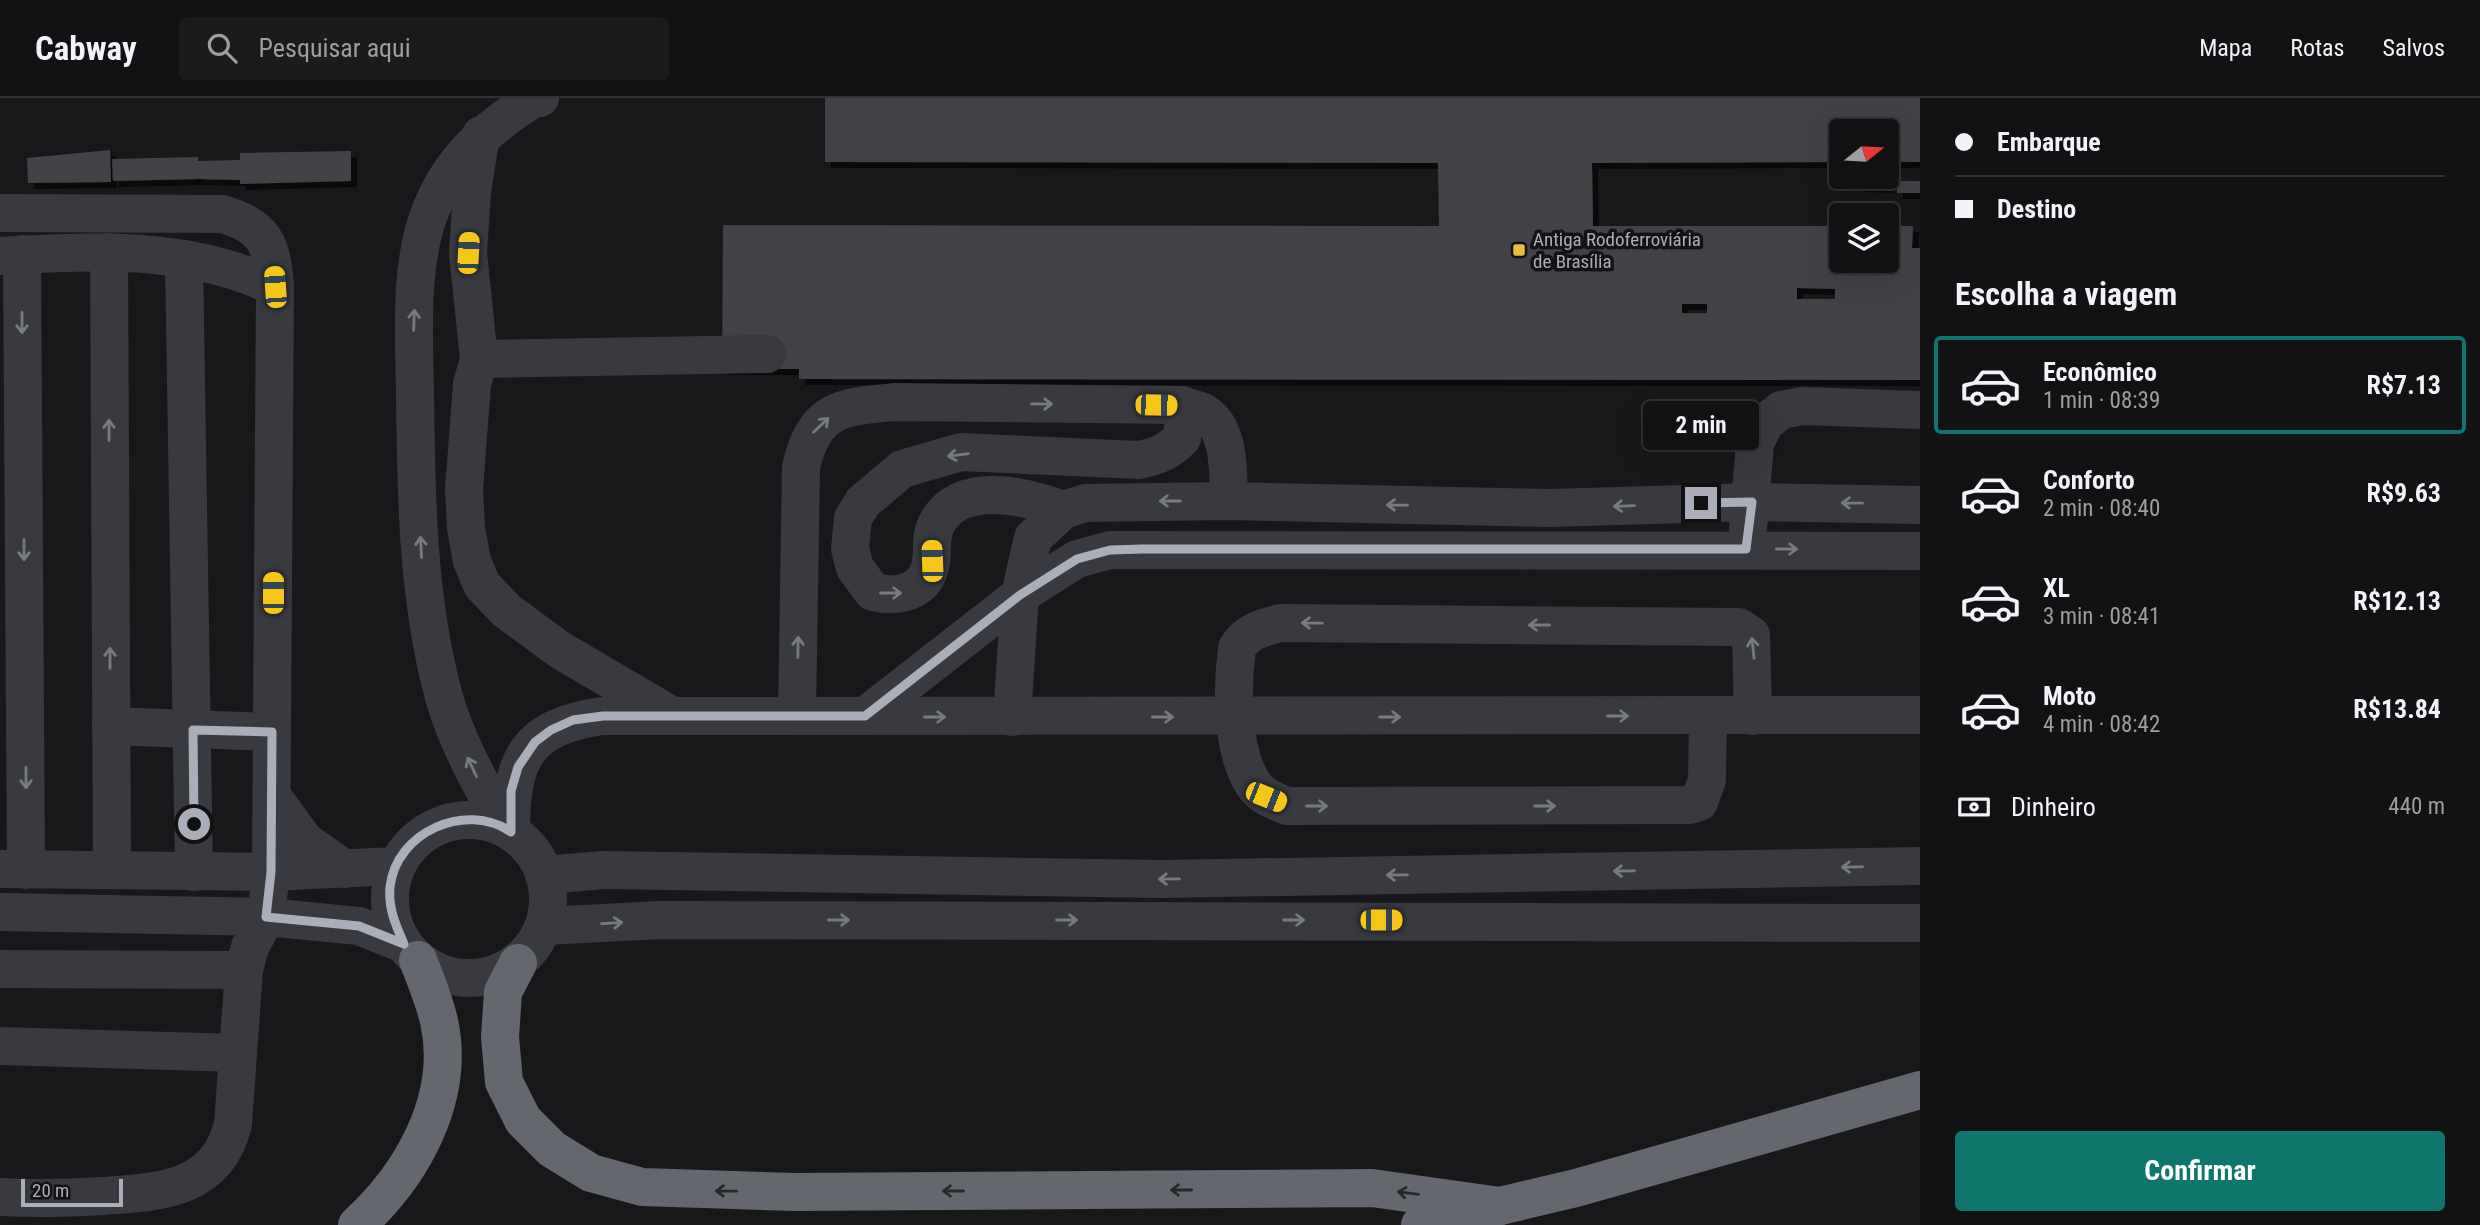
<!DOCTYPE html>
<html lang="pt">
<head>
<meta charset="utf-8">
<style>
	:root { --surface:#121214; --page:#1b1b1d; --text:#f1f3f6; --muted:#9c9ea0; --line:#313234; --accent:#0f766e }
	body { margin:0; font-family:"Roboto Condensed",sans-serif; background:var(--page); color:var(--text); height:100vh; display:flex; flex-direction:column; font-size:26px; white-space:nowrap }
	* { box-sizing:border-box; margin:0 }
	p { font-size:23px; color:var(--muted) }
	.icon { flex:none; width:38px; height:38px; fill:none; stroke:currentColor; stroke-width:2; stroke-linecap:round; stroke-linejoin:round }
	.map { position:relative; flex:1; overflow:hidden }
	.drawer { display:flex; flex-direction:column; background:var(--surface); width:560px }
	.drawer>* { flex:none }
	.banner { display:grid; align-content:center; height:154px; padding:0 35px; background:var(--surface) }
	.needle { width:46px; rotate:72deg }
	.controls { position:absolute; left:1829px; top:21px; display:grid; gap:14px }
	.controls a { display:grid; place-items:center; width:70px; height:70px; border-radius:7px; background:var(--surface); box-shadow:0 7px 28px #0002,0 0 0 2px var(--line); font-size:35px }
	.scale { position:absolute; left:21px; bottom:18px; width:102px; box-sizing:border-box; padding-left:7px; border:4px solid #abaeb9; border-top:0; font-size:19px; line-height:24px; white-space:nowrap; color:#abaeb9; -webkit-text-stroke:5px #131315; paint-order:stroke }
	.end { position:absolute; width:32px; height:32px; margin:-16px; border:9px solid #abaeb9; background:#111; box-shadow:0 0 0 4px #111 }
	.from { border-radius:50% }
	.bubble { position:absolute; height:49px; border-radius:7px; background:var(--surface); box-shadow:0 7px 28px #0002,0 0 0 2px var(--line); font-size:23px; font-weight:700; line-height:49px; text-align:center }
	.car { position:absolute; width:21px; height:42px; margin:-21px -10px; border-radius:9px; box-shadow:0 0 5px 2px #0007; background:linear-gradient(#f5c518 24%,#345 0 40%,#f5c518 0 76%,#345 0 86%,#f5c518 0) }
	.banner b { display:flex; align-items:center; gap:24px; height:66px; font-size:26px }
	.banner b+b { border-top:2px solid var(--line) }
	.banner i { width:18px; height:18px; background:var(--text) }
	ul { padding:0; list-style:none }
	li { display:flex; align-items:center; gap:21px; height:98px; margin:0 14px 10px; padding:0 21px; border:4px solid transparent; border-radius:7px }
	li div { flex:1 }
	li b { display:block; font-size:26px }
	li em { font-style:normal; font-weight:700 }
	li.active { border-color:var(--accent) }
	li>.icon { width:63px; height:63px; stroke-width:1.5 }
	h2 { padding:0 35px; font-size:32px; line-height:84px }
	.pay { display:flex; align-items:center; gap:18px; height:77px; padding:0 35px; font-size:26px }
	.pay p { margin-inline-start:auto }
	.cta { display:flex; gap:14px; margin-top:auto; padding:14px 35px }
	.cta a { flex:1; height:80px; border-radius:7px; background:var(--accent); color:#fff; font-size:28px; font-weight:700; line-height:80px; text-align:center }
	header { display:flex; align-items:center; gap:42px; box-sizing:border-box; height:98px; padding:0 35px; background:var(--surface); border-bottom:2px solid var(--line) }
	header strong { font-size:33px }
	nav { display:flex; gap:38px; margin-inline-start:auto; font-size:24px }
	.search { width:490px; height:63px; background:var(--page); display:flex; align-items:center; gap:18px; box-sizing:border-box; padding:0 24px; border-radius:7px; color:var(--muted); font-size:26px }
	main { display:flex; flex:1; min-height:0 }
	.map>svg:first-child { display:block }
</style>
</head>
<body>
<header>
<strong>Cabway</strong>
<div class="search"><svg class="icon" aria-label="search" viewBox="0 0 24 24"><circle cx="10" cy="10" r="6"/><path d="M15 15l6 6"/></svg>Pesquisar aqui</div>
<nav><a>Mapa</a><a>Rotas</a><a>Salvos</a></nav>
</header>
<main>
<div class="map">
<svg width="1920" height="1127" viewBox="0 0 1920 1127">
	<defs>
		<filter id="shadow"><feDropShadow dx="6" dy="6" stdDeviation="0" flood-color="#0009"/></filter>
	</defs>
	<rect width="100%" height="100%" fill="#18181a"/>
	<g fill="#424347" fill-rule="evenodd" filter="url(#shadow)">
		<path d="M825 0H1920V64H1886V33H1841V64L1592 65 1593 128H1841V163H1886V128H1913L1912 150H1920V282L799 281V271H722L723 127 1439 128 1438 65 825 64ZM1797 190 1835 191V201H1797ZM1682 206H1707V215H1682Z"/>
		<path d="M110 52 111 84 28 85 27 60Z"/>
		<path d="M351 53V83L240 86V82L199 81 113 83 112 61 198 59V63L240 62V55Z"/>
		<path d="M1858 79H1889L1888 89 1858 88Z"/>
		<path d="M1900 83H1920V95H1897V84Z"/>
	</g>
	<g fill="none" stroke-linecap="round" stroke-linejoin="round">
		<g stroke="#393a3f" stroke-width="38">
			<path d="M481 37 472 94 468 155 479 261 472 286 464 391 466 430 472 463 482 487 507 513 560 552 671 617"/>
			<path d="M0 115 222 116C265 128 272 146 275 189L271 774 266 819 250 849 244 872 233 1026C217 1092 160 1094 103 1098 68 1100 35 1101 0 1099"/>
			<path d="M109 154 112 772"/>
			<path d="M22 156 26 772"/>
			<path d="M0 158C92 152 191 148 275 189"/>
			<path d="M184 161 194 774"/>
			<path d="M479 261 767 256"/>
			<path d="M1063 412C1026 398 958 381 936 427 930 440 933 451 931 464 927 494 899 500 873 494L855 470 850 451 853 420 863 404 902 371 961 354 1139 362C1158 358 1168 354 1182 340L1185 314 1182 307"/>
			<path d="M1748 430 1755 345 1765 325 1781 312 1802 308 1920 312"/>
			<path d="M797 617 801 369C815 311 839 309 894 304L1182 307C1188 310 1197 311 1203 314 1231 330 1228 376 1229 403"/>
			<path d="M865 618 1020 497 1077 461 1110 452 1920 453"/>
			<path d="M1708 618 1707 682 1699 704 1690 707 1287 708C1273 702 1260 698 1252 684 1231 650 1232 588 1237 550 1247 533 1262 530 1280 525L1739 529 1751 537 1753 618"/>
			<path d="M1012 619 1020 497 1033 440 1063 412 1085 405 1229 403 1550 410 1752 404 1920 407"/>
			<path d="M111 628 272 634"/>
			<path d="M272 698 305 743 345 771"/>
			<circle cx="469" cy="801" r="79"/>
			<path d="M504 729C482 688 457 645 444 599 417 500 416 395 415 293 414 236 409 162 432 109 452 60 488 30 531 2L540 0"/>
			<path d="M511 734C511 662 525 629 602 618L1920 617"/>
			<path d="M2 771 271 774 396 768"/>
			<path d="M544 777 604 772 1162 781 1920 768"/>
			<path d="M0 814 266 819 359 828 404 846"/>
			<path d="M544 828 661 822 1920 825"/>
			<path d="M0 871 244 872"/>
			<path d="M0 948 238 955"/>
		</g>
		<g stroke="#65676f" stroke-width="38">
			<path d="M518 865 503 894 500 939 504 984 523 1022 552 1051 591 1075 642 1089 794 1094 1372 1090 1500 1108"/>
			<path d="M357 1127C412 1077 456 1000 439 923 434 902 426 882 418 862"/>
			<path d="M1420 1127 1576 1090 1920 992"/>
		</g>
	</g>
	<defs><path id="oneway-shaft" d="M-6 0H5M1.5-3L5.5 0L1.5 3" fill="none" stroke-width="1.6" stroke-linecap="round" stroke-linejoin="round" transform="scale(1.75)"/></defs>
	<g stroke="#787a82">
		<use href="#oneway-shaft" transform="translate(414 222) rotate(-88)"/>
		<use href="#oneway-shaft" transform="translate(22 225) rotate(90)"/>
		<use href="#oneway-shaft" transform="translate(1042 306) rotate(1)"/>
		<use href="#oneway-shaft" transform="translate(821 327) rotate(-44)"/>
		<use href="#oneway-shaft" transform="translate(109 332) rotate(-90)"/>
		<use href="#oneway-shaft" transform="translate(958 357) rotate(172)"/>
		<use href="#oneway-shaft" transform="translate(1170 403) rotate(180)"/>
		<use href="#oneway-shaft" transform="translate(1852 405) rotate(-179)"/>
		<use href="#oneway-shaft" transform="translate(1397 407) rotate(-179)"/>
		<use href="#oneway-shaft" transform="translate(1624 408) rotate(178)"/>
		<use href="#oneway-shaft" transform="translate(421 449) rotate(-93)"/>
		<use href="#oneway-shaft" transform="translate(1787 451)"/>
		<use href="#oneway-shaft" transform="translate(24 452) rotate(90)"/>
		<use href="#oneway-shaft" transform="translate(891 495)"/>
		<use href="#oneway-shaft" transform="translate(1312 525) rotate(-179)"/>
		<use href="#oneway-shaft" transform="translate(1539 527) rotate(-180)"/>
		<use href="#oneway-shaft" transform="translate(798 549) rotate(-89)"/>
		<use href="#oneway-shaft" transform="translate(1753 550) rotate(-96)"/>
		<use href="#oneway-shaft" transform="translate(110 560) rotate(-90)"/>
		<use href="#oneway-shaft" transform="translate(1618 618)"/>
		<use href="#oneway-shaft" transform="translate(935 619)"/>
		<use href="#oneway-shaft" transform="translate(1163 619)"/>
		<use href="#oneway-shaft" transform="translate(1390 619)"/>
		<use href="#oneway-shaft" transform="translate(472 669) rotate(-115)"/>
		<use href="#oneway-shaft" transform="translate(26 680) rotate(90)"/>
		<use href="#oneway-shaft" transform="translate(1317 708)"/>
		<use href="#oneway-shaft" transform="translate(1545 708)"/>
		<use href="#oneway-shaft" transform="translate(1852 769) rotate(179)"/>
		<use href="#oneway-shaft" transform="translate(1624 773) rotate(179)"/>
		<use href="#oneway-shaft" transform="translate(1397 777) rotate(179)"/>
		<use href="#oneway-shaft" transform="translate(1169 781) rotate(179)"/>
		<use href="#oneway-shaft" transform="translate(839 822)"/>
		<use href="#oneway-shaft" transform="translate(1067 822)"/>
		<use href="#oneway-shaft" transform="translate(1294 822)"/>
		<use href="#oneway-shaft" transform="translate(612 825) rotate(-3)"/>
	</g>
	<g stroke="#28282c">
		<use href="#oneway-shaft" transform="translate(1181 1092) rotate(180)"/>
		<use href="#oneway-shaft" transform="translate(726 1093) rotate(-179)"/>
		<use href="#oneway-shaft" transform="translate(953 1093) rotate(180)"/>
		<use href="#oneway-shaft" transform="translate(1408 1095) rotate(-172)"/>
	</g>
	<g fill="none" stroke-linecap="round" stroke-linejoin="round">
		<path stroke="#abaeb9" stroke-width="9" d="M194 726 193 632 272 634 271 774 266 819 359 828 404 846C396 828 388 810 390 789 396 734 466 703 511 734V693L518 669 535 644 551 632 573 622 603 618H865L1020 497 1077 461 1110 452 1142 451H1746L1752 404 1701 405"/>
	</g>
	<rect fill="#e8be42" stroke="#131315" stroke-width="2.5" x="1512" y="145" width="14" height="14" rx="3.5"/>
	<g text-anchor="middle" stroke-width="7" stroke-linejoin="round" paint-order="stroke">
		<g font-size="19" fill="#abaeb9" stroke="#131315" text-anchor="start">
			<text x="1533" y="148">Antiga Rodoferroviária<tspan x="1533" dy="22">de Brasília</tspan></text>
		</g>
	</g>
</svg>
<div class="controls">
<a><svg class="needle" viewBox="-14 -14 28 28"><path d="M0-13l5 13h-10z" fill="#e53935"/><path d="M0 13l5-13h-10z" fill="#9c9ea0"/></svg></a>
<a><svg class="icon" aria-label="layers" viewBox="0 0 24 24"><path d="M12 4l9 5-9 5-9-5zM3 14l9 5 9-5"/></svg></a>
</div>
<div class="scale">20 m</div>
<i class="end from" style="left:194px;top:726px"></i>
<i class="end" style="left:1701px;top:405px"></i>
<div class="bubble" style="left:1643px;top:303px;width:116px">2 min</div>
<i class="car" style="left:468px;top:155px;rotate:3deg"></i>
<i class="car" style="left:275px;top:189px;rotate:356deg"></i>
<i class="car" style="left:1156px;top:307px;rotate:91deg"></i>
<i class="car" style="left:932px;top:463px;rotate:358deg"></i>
<i class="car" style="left:273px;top:495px;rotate:0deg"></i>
<i class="car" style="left:1266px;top:699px;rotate:112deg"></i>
<i class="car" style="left:1381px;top:822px;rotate:90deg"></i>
</div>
<section class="drawer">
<div class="banner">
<b><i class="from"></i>Embarque</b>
<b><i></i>Destino</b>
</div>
<h2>Escolha a viagem</h2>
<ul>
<li class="active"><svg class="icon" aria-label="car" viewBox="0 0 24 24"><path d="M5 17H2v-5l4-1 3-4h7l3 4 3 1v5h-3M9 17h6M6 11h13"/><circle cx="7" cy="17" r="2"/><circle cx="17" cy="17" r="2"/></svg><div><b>Econômico</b><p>1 min · 08:39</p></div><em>R$7.13</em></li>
<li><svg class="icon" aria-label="car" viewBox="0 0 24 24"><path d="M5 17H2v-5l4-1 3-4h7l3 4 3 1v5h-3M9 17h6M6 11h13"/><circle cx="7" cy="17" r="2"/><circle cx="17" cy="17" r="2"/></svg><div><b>Conforto</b><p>2 min · 08:40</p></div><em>R$9.63</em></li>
<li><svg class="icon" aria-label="car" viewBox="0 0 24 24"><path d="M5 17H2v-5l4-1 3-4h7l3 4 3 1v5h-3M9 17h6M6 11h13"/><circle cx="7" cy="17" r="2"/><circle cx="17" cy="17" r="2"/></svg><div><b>XL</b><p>3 min · 08:41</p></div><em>R$12.13</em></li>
<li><svg class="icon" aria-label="car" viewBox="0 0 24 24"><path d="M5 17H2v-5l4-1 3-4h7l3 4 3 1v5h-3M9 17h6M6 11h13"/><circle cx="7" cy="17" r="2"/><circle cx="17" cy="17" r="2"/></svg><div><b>Moto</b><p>4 min · 08:42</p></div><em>R$13.84</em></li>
</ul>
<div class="pay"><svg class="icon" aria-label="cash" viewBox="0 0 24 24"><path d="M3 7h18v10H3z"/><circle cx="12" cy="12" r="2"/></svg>Dinheiro<p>440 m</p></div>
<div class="cta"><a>Confirmar</a></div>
</section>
</main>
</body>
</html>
